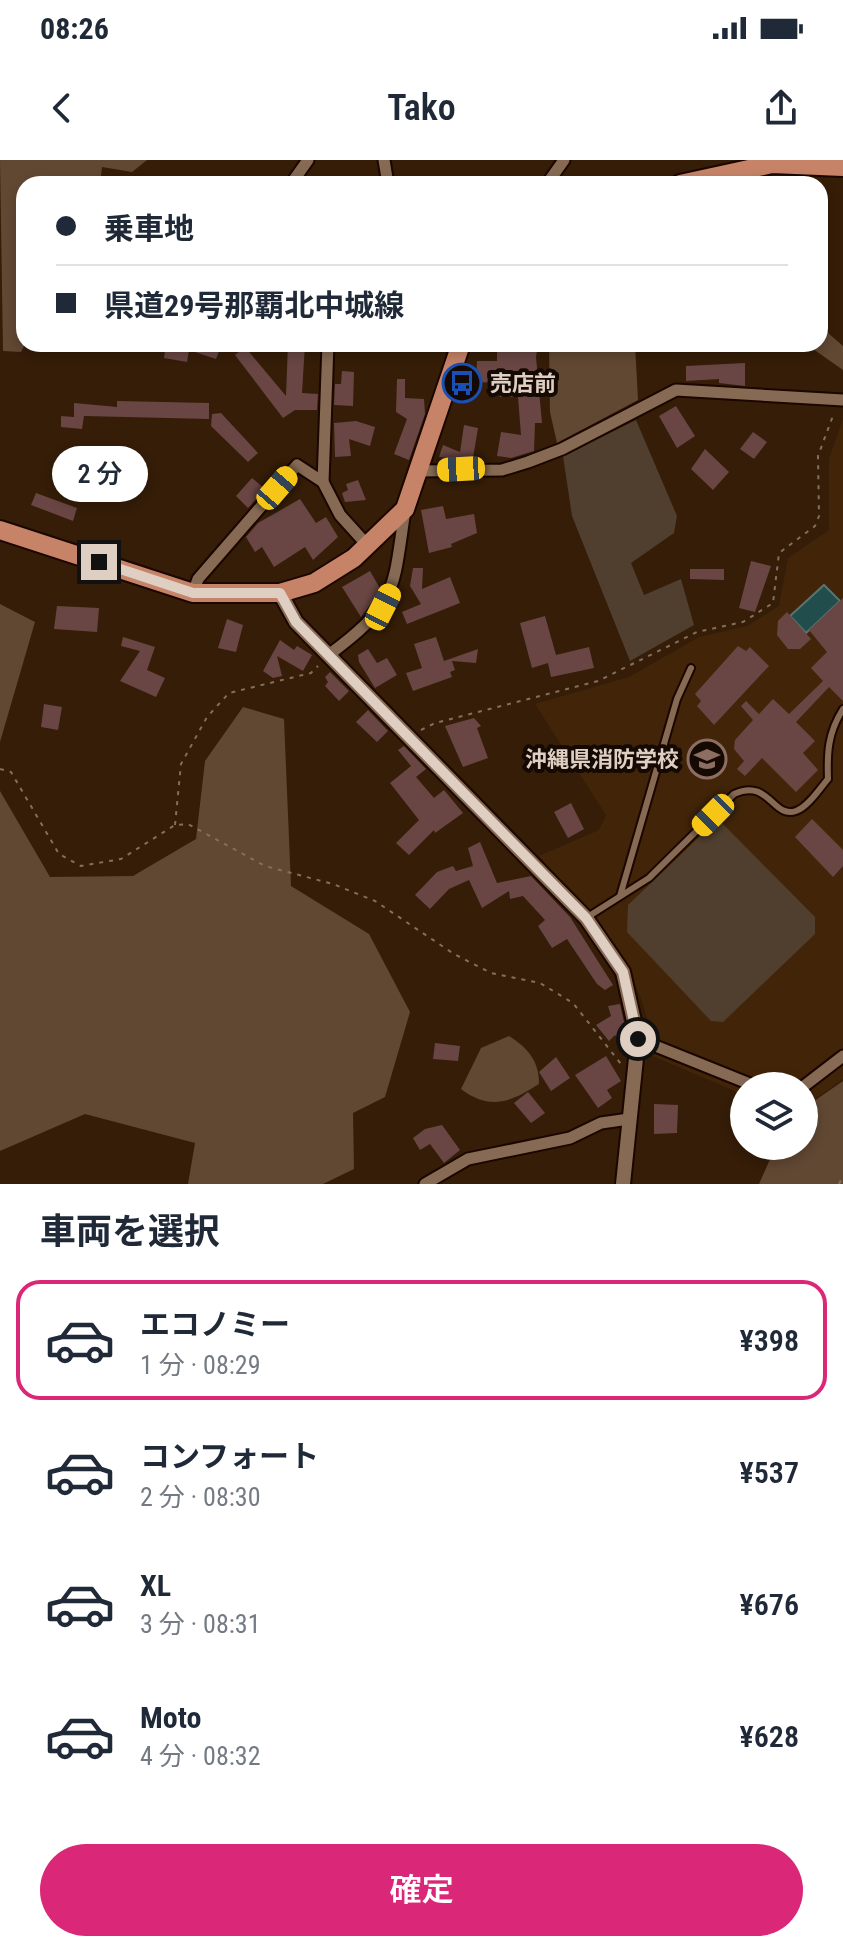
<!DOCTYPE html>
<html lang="ja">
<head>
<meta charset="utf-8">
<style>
	:root { --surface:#fff; --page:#f2f2f3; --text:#1f2937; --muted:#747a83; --line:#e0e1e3; --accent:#db2777 }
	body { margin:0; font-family:"Roboto Condensed","Noto Sans JP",sans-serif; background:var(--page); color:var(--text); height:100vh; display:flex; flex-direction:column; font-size:30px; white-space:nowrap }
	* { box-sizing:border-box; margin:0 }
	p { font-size:26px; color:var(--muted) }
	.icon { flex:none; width:44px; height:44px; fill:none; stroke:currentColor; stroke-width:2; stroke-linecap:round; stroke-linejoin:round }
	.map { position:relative; height:1024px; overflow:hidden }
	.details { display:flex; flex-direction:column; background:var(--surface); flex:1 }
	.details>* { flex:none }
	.top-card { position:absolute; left:16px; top:16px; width:812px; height:176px; border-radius:24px; box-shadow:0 4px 12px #0003; display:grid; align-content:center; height:176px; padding:0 40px; background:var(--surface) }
	.tools { position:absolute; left:730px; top:912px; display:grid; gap:16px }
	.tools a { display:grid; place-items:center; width:88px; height:88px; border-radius:50%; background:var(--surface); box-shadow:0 4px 12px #0003; font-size:40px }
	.end { position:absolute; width:36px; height:36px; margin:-18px; border:10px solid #dfcfc3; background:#111; box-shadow:0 0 0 4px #111 }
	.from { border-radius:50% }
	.bubble { position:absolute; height:56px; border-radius:28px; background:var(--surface); box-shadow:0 4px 12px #0003; font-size:26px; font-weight:600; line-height:56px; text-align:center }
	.car { position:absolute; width:24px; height:48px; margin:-24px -12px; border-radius:10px; box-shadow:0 0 6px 2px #0007; background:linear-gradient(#f5c518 24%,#345 0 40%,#f5c518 0 76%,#345 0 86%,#f5c518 0) }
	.top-card b { display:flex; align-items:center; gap:28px; height:76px; font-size:30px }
	.top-card b+b { border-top:2px solid var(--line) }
	.top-card i { width:20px; height:20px; background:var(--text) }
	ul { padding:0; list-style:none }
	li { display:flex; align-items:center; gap:24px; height:120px; margin:0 16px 12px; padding:0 24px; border:4px solid transparent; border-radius:24px }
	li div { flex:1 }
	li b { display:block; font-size:30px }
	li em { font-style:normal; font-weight:600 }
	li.selected { border-color:var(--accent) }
	li>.icon { width:72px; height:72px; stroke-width:1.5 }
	h2 { padding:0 40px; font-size:36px; line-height:96px }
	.cta { display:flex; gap:16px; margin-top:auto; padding:16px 40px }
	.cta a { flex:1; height:92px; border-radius:48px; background:var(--accent); color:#fff; font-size:32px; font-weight:600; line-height:92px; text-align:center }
	.status { display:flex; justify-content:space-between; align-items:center; height:56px; padding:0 40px; background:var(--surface); direction:ltr }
	.status svg { height:22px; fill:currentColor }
	header { display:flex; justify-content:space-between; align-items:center; height:104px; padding:0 40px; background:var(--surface); font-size:36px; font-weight:600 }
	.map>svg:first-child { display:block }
</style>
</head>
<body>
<div class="status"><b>08:26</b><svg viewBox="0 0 49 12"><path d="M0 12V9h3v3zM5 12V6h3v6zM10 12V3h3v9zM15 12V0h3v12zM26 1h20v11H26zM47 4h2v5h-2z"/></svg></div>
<header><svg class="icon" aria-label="back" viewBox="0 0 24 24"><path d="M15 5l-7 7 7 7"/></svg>Tako<svg class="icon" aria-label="share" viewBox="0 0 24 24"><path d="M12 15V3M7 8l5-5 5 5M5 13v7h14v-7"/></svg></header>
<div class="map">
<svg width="843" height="1024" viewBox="0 0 843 1024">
	<rect width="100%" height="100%" fill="#351d08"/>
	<path fill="#422509" d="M843 259V919L804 947V926H744V935L648 894 650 869 640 835 616 789 539 696 599 670 606 655 535 544 629 517 699 477 747 466 779 446 788 398 829 370V299Z"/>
	<g fill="#503e2f">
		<path d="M636 260 677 356 674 373 631 403 644 435 681 419 694 465 630 501 572 356 563 296Z"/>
		<path d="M718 659 815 757V774L723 862 711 861 627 772 628 745Z"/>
	</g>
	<g fill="#614833">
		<path d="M0 0H147L132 12 102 7 100 24H24L25 184 21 192 3 191Z"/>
		<path d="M820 166 843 186V210L806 184H820Z"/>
		<path d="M549 184H635L638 240 557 283 550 252Z"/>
		<path d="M0 444 35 462 0 582Z"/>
		<path d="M243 547 284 559 291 726 369 774 410 852 385 937 353 953 354 1009 323 1024H188L195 983 85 954 0 991V631L50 717 133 716 196 679 205 601Z"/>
		<path d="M509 876C528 888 539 901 539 924 511 942 490 951 461 929L481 888Z"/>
		<path d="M843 921V1024H759L776 986H804V948Z"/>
	</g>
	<path fill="#214d4d" stroke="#5a7470" stroke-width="2" d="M824 425 840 441 806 473 790 456Z"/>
	<g fill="#694643">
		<path d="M166 184H222L216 199 189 190 187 202 164 198Z"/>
		<path d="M288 184H305L302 233 318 234 317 250H295L283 258 235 195 245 187 286 236Z"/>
		<path d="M497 184H538L536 197 542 263H535L534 291 511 298 497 296 501 272 521 275 518 237H500V223L476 222 477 201H497Z"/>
		<path d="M745 203V226L719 223V219L686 221V206Z"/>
		<path d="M342 211 354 212 353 246 334 245 335 224H341Z"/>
		<path d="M397 219H405V238L424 239 425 254 409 300 394 294 407 259 396 252Z"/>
		<path d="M117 241 209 243V259L84 256 82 269 61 267V256L74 257V243L117 247Z"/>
		<path d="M676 246 695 276 677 288 659 256Z"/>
		<path d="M221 253 258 293 248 302 211 266 212 254Z"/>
		<path d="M356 261 375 267 370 286 349 279 351 296 335 297 334 263Z"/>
		<path d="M464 265 478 268 473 298 477 302 439 297 443 285 460 292Z"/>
		<path d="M753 272 767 282 754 299 740 289Z"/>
		<path d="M705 289 729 312 713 330 691 309Z"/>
		<path d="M252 318 265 329 248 348 236 336Z"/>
		<path d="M358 320 366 340 345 342 342 333 348 330 346 324Z"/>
		<path d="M36 333 77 348 73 361 31 345Z"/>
		<path d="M300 339 316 363 326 357 338 377 313 400 305 387 274 407 262 387 255 392 246 377 258 363Z"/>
		<path d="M443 346 446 359 474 354 477 373 451 384 452 387 429 393 421 350Z"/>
		<path d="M751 401 771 406 755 452 739 448Z"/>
		<path d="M413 408H423L422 429 450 417 460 443 407 464 402 452 421 444 410 426Z"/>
		<path d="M690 409H724V420L690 419Z"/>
		<path d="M370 411 381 430 361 457 342 427Z"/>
		<path d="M843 438V541L829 527 796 562 815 581 803 593 818 610 796 632 762 598 745 616 737 609 744 601 734 589 735 580 753 560 741 546 746 541 759 554 773 539 789 554 823 521 811 508 827 492 809 470Z"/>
		<path d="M57 446 99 448 97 472 54 469Z"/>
		<path d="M787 452 811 479 800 489H788L777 475 778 461Z"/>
		<path d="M545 456 556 495 589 487 594 508 551 517 548 503 532 508 520 463Z"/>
		<path d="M227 459 243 465 236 492 218 488Z"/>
		<path d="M123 477 155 487 147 510 165 518 156 537 120 521 140 491 121 486Z"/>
		<path d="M436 477 444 501 478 489 476 503 452 501 455 510 450 512 452 517 413 531 406 513 422 508 414 484Z"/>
		<path d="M280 480 294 490 297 486 312 495 303 511 277 496 282 516 273 518 263 511Z"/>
		<path d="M738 486 746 491 750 487 769 506 714 565 697 546 701 541 695 534Z"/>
		<path d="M368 489 377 503 387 498 397 515 375 528 359 502 358 495Z"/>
		<path d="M330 512 349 531 339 541 325 526 328 522 325 517Z"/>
		<path d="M44 544 62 547 58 570 41 567Z"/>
		<path d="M368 550 388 571 377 582 356 562Z"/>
		<path d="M474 558 481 566 477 568 488 598 463 607 445 566Z"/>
		<path d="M404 586 426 609 416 617 434 638 444 630 463 653 435 673 434 670 409 695 396 683 419 660 390 623 411 606 398 590Z"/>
		<path d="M571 643 584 669 568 678 554 652Z"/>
		<path d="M812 659 843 690V706L833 717 795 677Z"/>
		<path d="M480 682 497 723 531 716 570 757 613 825 605 830 597 824 567 779 552 788 538 766 545 760 523 736 510 739 509 731 482 748 469 720 449 729 430 749 415 735 437 712 453 706 456 711 473 706 468 688Z"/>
		<path d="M620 844 628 880 623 886 615 875 609 881 596 865 611 856 608 846Z"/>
		<path d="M435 883 460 886 458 901 433 899Z"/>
		<path d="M606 896 621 921 607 930 612 938 598 948 575 915Z"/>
		<path d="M556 897 570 918 551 931 539 912Z"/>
		<path d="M528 932 545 953 531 963 514 943Z"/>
		<path d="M654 944 678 945 677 973 654 974Z"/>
		<path d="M442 965 460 990 444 1003 430 984 420 990 413 978 425 969Z"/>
	</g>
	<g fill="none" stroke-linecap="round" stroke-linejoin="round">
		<defs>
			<g id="service">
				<path d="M620 736 677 539 691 508"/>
				<path d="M586 758 649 718 734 634C770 618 772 659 796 651 808 647 820 628 828 619 827 592 828 573 843 549"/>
			</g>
			<g id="minor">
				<path d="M384 0 388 24"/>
				<path d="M291 24 308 0"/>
				<path d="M547 24 564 0"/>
				<path d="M419 311 502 310 528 302 562 289 676 230 843 240"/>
				<path d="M323 322 328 184"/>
				<path d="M193 433 198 419 297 305 323 322 340 355 368 386"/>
				<path d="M330 494C398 443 393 430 405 350"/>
				<path d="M638 879 755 926"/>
				<path d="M804 926 843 896"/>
				<path d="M425 1024 468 999 570 978 601 963 629 959"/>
			</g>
			<path id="tertiary" d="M280 433 296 462 586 758 623 812 638 879 623 1024"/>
			<g id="primary">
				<path d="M680 24 772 4 843 7"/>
				<path d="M0 370 193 433H280L314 423 354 398 405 349 461 184"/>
			</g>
		</defs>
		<use href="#service" stroke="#1b0600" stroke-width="10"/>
		<use href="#minor" stroke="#1b0600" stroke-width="15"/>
		<use href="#tertiary" stroke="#1b0600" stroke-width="18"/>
		<use href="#primary" stroke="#1b0600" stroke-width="22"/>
		<g stroke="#846f5e" stroke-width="2" stroke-dasharray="4 6" stroke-linecap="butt">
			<path d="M421 570 435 563 598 521 697 472 743 462 773 443 779 393 815 366 819 356 818 296 834 253"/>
			<path d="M0 609 11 612 59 694 81 706 121 699 175 665 188 664 265 706 333 724 375 741 454 794 491 813 540 823 573 843 621 904"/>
			<path d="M175 665 181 604 207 557 229 533 311 513 318 506"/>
			<path d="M839 1024 843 1016"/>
		</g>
		<use href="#service" stroke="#866a54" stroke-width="6"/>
		<use href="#minor" stroke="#866a54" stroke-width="11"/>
		<use href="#tertiary" stroke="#866a54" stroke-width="14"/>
		<use href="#primary" stroke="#c68367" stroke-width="18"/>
	</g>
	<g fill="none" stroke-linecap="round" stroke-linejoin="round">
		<path stroke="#dfcfc3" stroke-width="10" d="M99 402 193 433H280L296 462 586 758 623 812 638 879"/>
	</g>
	<defs>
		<symbol id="bus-ring" viewBox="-11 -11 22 22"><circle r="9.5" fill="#150a03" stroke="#1a4fb4" stroke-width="1.5"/><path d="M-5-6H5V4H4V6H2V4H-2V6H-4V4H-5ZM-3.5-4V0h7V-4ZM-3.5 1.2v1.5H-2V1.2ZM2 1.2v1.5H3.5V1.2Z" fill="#1a4fb4"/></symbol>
		<symbol id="school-ring" viewBox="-11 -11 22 22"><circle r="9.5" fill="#150a03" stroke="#8d6e63" stroke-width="1.5"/><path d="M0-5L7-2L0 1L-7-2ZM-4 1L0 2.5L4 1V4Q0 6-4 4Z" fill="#8d6e63"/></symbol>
	</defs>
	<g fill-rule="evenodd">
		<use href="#bus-ring" x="440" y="201" width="44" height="44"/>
		<use href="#school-ring" x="685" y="577" width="44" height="44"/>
	</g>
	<g text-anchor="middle" stroke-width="8" stroke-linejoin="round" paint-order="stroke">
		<g font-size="22" font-weight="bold" fill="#dfcfc3" stroke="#150a03" text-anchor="start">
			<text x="490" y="231">売店前</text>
			<text x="679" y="607" text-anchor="end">沖縄県消防学校</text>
		</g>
	</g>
</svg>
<div class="tools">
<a><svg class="icon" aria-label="layers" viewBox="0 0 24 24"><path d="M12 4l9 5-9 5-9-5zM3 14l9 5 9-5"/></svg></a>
</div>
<i class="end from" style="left:638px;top:879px"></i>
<i class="end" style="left:99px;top:402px"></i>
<div class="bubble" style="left:52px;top:286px;width:96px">2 分</div>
<i class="car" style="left:461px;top:309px;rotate:267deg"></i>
<i class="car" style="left:277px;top:328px;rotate:41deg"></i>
<i class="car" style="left:383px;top:447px;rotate:27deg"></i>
<i class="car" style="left:713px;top:655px;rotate:225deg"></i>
<div class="top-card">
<b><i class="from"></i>乗車地</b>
<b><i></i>県道29号那覇北中城線</b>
</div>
</div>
<section class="details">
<h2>車両を選択</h2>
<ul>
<li class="selected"><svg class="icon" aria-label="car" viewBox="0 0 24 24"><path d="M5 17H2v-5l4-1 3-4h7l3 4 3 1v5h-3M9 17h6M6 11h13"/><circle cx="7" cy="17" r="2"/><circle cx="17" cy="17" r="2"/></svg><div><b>エコノミー</b><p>1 分 · 08:29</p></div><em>¥398</em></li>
<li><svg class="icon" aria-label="car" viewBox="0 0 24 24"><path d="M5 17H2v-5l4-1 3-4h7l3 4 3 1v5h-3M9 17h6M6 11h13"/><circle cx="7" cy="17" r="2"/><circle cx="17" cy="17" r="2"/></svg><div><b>コンフォート</b><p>2 分 · 08:30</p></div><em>¥537</em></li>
<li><svg class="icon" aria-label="car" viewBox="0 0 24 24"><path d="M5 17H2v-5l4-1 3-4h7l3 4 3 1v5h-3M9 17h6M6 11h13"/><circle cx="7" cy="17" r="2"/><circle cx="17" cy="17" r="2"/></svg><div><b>XL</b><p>3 分 · 08:31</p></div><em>¥676</em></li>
<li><svg class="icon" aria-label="car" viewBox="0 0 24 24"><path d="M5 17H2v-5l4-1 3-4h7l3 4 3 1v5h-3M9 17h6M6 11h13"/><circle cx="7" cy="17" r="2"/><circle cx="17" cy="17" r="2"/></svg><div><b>Moto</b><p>4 分 · 08:32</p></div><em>¥628</em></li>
</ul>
<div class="cta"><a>確定</a></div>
</section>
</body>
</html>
